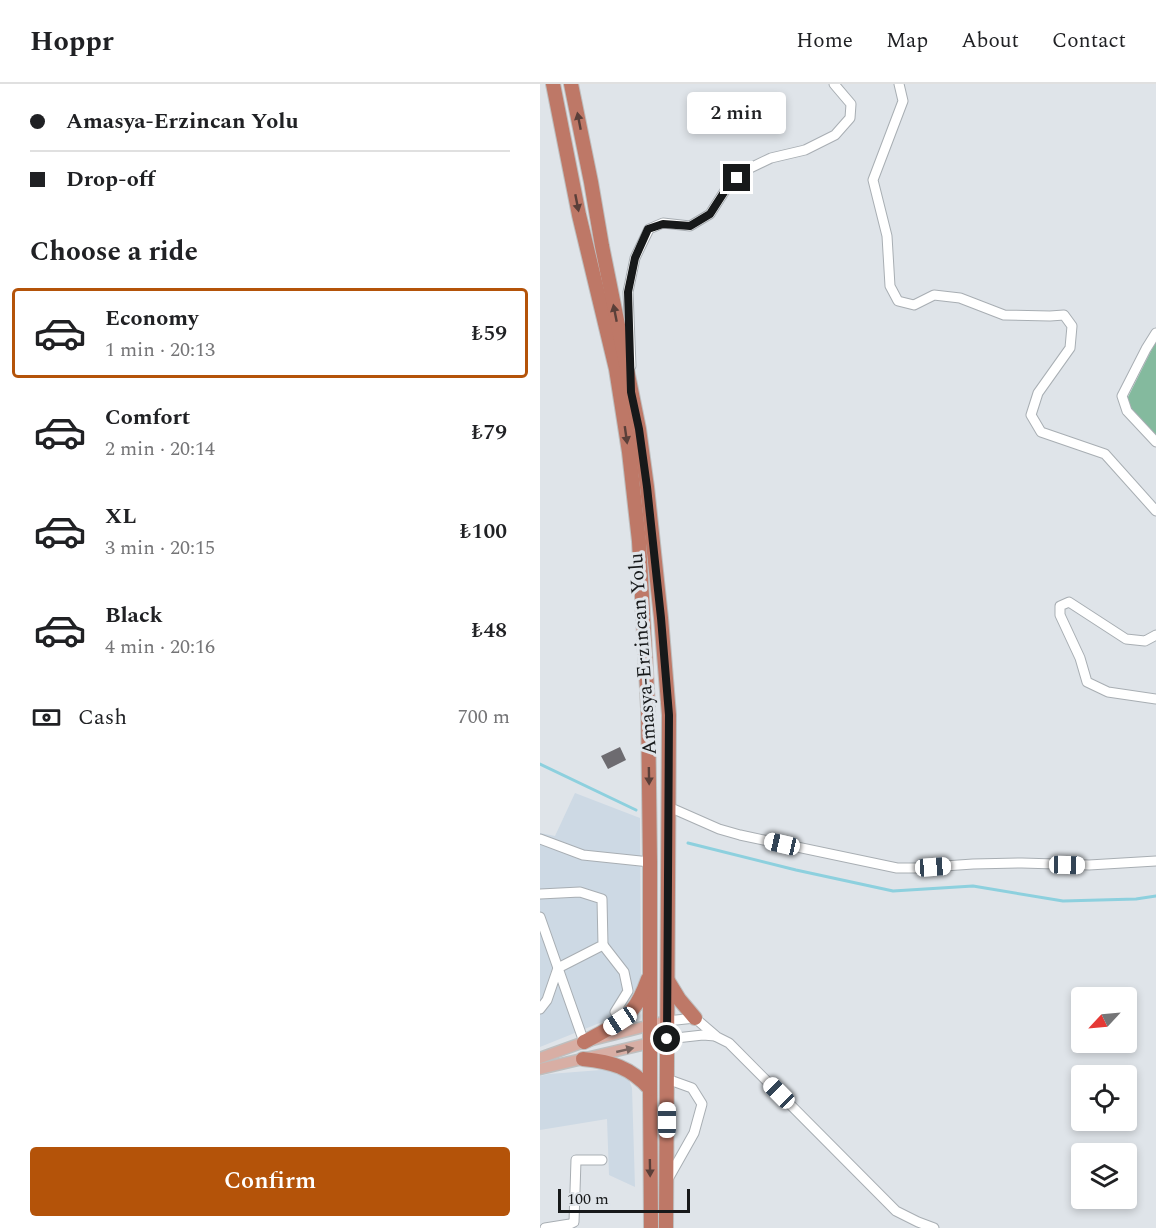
<!DOCTYPE html>
<html lang="en">
<head>
<meta charset="utf-8">
<style>
	:root { --surface:#fff; --page:#f2f2f2; --text:#202124; --muted:#757577; --line:#e0e0e0; --accent:#b45309 }
	body { margin:0; font-family:Spectral,serif; background:var(--page); color:var(--text); height:100vh; display:flex; flex-direction:column; font-size:22px; white-space:nowrap }
	* { box-sizing:border-box; margin:0 }
	p { font-size:20px; color:var(--muted) }
	.icon { flex:none; width:33px; height:33px; fill:none; stroke:currentColor; stroke-width:2; stroke-linecap:round; stroke-linejoin:round }
	.map { position:relative; flex:1; overflow:hidden }
	.drawer { display:flex; flex-direction:column; background:var(--surface); width:540px }
	.drawer>* { flex:none }
	.top-card { display:grid; align-content:center; height:132px; padding:0 30px; background:var(--surface) }
	.needle { width:39px; rotate:244deg }
	.controls { position:absolute; left:531px; top:903px; display:grid; gap:12px }
	.controls a { display:grid; place-items:center; width:66px; height:66px; border-radius:6px; background:var(--surface); box-shadow:0 3px 9px #0003; font-size:30px }
	.scale { position:absolute; left:18px; bottom:15px; width:132px; box-sizing:border-box; padding-left:6px; border:3px solid #17191a; border-top:0; font-size:16px; line-height:21px; white-space:nowrap; color:#17191a; -webkit-text-stroke:4px #dfe4e9; paint-order:stroke }
	.end { position:absolute; width:27px; height:27px; margin:-14px; border:8px solid #17191a; background:#fff; box-shadow:0 0 0 3px #fff }
	.from { border-radius:50% }
	.bubble { position:absolute; height:42px; border-radius:6px; background:var(--surface); box-shadow:0 3px 9px #0003; font-size:20px; font-weight:600; line-height:42px; text-align:center }
	.car { position:absolute; width:18px; height:36px; margin:-18px -9px; border-radius:8px; box-shadow:0 0 4px 2px #0007; background:linear-gradient(#fff 24%,#345 0 40%,#fff 0 76%,#345 0 86%,#fff 0) }
	.top-card b { display:flex; align-items:center; gap:21px; height:57px; font-size:22px }
	.top-card b+b { border-top:2px solid var(--line) }
	.top-card i { width:15px; height:15px; background:var(--text) }
	ul { padding:0; list-style:none }
	li { display:flex; align-items:center; gap:18px; height:90px; margin:0 12px 9px; padding:0 18px; border:3px solid transparent; border-radius:6px }
	li div { flex:1 }
	li b { display:block; font-size:22px }
	li em { font-style:normal; font-weight:600 }
	li.selected { border-color:var(--accent) }
	li>.icon { width:54px; height:54px; stroke-width:1.5 }
	h2 { padding:0 30px; font-size:27px; line-height:72px }
	.pay { display:flex; align-items:center; gap:15px; height:66px; padding:0 30px; font-size:22px }
	.pay p { margin-inline-start:auto }
	.button { display:flex; gap:12px; margin-top:auto; padding:12px 30px }
	.button a { flex:1; height:69px; border-radius:6px; background:var(--accent); color:#fff; font-size:24px; font-weight:600; line-height:69px; text-align:center }
	header { display:flex; align-items:center; gap:36px; box-sizing:border-box; height:84px; padding:0 30px; background:var(--surface); border-bottom:2px solid var(--line) }
	header strong { font-size:28px }
	nav { display:flex; gap:33px; margin-inline-start:auto; font-size:21px }
	main { display:flex; flex:1; min-height:0 }
	.map>svg:first-child { display:block }
</style>
</head>
<body>
<header>
<strong>Hoppr</strong>
<nav><a>Home</a><a>Map</a><a>About</a><a>Contact</a></nav>
</header>
<main>
<section class="drawer">
<div class="top-card">
<b><i class="from"></i>Amasya-Erzincan Yolu</b>
<b><i></i>Drop-off</b>
</div>
<h2>Choose a ride</h2>
<ul>
<li class="selected"><svg class="icon" aria-label="car" viewBox="0 0 24 24"><path d="M5 17H2v-5l4-1 3-4h7l3 4 3 1v5h-3M9 17h6M6 11h13"/><circle cx="7" cy="17" r="2"/><circle cx="17" cy="17" r="2"/></svg><div><b>Economy</b><p>1 min · 20:13</p></div><em>₺59</em></li>
<li><svg class="icon" aria-label="car" viewBox="0 0 24 24"><path d="M5 17H2v-5l4-1 3-4h7l3 4 3 1v5h-3M9 17h6M6 11h13"/><circle cx="7" cy="17" r="2"/><circle cx="17" cy="17" r="2"/></svg><div><b>Comfort</b><p>2 min · 20:14</p></div><em>₺79</em></li>
<li><svg class="icon" aria-label="car" viewBox="0 0 24 24"><path d="M5 17H2v-5l4-1 3-4h7l3 4 3 1v5h-3M9 17h6M6 11h13"/><circle cx="7" cy="17" r="2"/><circle cx="17" cy="17" r="2"/></svg><div><b>XL</b><p>3 min · 20:15</p></div><em>₺100</em></li>
<li><svg class="icon" aria-label="car" viewBox="0 0 24 24"><path d="M5 17H2v-5l4-1 3-4h7l3 4 3 1v5h-3M9 17h6M6 11h13"/><circle cx="7" cy="17" r="2"/><circle cx="17" cy="17" r="2"/></svg><div><b>Black</b><p>4 min · 20:16</p></div><em>₺48</em></li>
</ul>
<div class="pay"><svg class="icon" aria-label="cash" viewBox="0 0 24 24"><path d="M3 7h18v10H3z"/><circle cx="12" cy="12" r="2"/></svg>Cash<p>700 m</p></div>
<div class="button"><a>Confirm</a></div>
</section>
<div class="map">
<svg width="616" height="1144" viewBox="0 0 616 1144">
	<rect width="100%" height="100%" fill="#dfe4e9"/>
	<g fill="#cdd9e4">
		<path d="M35 709 100 734 101 898 86 925 67 936 0 963V749L15 752Z"/>
		<path d="M74 985 84 990 89 996 92 1004 95 1103 69 1091 67 1035 0 1046V992L9 990Z"/>
	</g>
	<path fill="#84ba9e" d="M616 257V357L591 334 586 317Z"/>
	<g fill="none" stroke-linecap="round" stroke-linejoin="round">
		<g stroke="#8dd0de" stroke-width="3">
			<path d="M0 680 96 726"/>
			<path d="M148 759 256 786 353 807 433 802 523 817 596 815 616 812"/>
		</g>
	</g>
	<path fill="#6d6b70" d="M80 663 86 676 68 685 61 672Z"/>
	<g fill="none" stroke-linecap="round" stroke-linejoin="round">
		<defs>
			<g id="minor">
				<path d="M359 0 363 17 333 96 347 152 350 202 358 217 374 221 394 211 420 214 464 231 510 232 524 231 532 242 530 264 498 309 491 331 501 348 565 370 616 427"/>
				<path d="M616 249 606 265 582 312 587 327 616 358"/>
				<path d="M91 282 88 208 95 174 109 145 123 139 150 142 170 130 188 102 206 86 231 74 265 66 295 51 310 34 311 20 294 0"/>
				<path d="M616 551 605 557 586 555 529 518 520 522V531L540 574 547 598 568 608 616 615"/>
				<path d="M129 723 179 745 200 751 357 784H376L433 780 482 779 549 781 616 777"/>
				<path d="M0 755 43 771 110 778"/>
				<path d="M0 810 40 808 62 815 63 861 18 884 7 916 0 925"/>
				<path d="M0 833 44 958"/>
				<path d="M63 861 84 888 88 907 75 928"/>
				<path d="M127 937 155 934 177 953 189 959 356 1127 378 1138 394 1144"/>
				<path d="M127 955 163 951 175 952"/>
				<path d="M127 995 152 1004 162 1020 154 1049 128 1095"/>
				<path d="M5 1144 30 1140 34 1138 36 1076H62"/>
			</g>
			<g id="major">
				<path d="M0 974 44 958 127 937"/>
				<path d="M0 985 127 955"/>
			</g>
			<g id="highway">
				<path d="M13 0 39 131 76 285 89 368 99 457 108 624 110 778V1005L111 1144"/>
				<path d="M31 0 51 98 62 162 99 345 107 403 121 534 129 631 126 1144"/>
				<path d="M128 897 139 915 155 934"/>
				<path d="M44 958C61 949 80 940 92 926 100 917 104 906 108 895"/>
				<path d="M43 975C72 978 90 983 110 1005"/>
			</g>
		</defs>
		<use href="#minor" stroke="#a8aeb3" stroke-width="11"/>
		<use href="#major" stroke="#bebfbf" stroke-width="13"/>
		<use href="#highway" stroke="#bebfbf" stroke-width="16"/>
		<use href="#minor" stroke="#fff" stroke-width="9"/>
		<use href="#major" stroke="#d8aea4" stroke-width="10"/>
		<use href="#highway" stroke="#be7867" stroke-width="14"/>
	</g>
	<defs><path id="oneway-solid" d="M-6-.8H1V-3.2L6.5 0L1 3.2V.8H-6Z" transform="scale(1.5)"/></defs>
	<g fill="#5a3f39">
		<use href="#oneway-solid" transform="translate(39 37) rotate(-101)"/>
		<use href="#oneway-solid" transform="translate(37 119) rotate(79)"/>
		<use href="#oneway-solid" transform="translate(75 229) rotate(-101)"/>
		<use href="#oneway-solid" transform="translate(86 351) rotate(82)"/>
		<use href="#oneway-solid" transform="translate(109 692) rotate(89)"/>
		<use href="#oneway-solid" transform="translate(110 1084) rotate(89)"/>
	</g>
	<use fill="#78645f" href="#oneway-solid" transform="translate(85 966) rotate(-13)"/>
	<g fill="none" stroke-linecap="round" stroke-linejoin="round">
		<path stroke="#17191a" stroke-width="8" d="M127 955 129 631 121 534 107 403 99 345 91 308 88 208 95 174 108 145 123 140 150 142 170 130 188 102 197 94"/>
	</g>
	<g text-anchor="middle" stroke-width="6" stroke-linejoin="round" paint-order="stroke">
		<g font-size="20" fill="#17191a" stroke="#dfe4e9">
			<text transform="translate(102 570) rotate(-94)" y="7">Amasya-Erzincan Yolu</text>
		</g>
	</g>
</svg>
<div class="controls">
<a><svg class="needle" viewBox="-14 -14 28 28"><path d="M0-13l5 13h-10z" fill="#e53935"/><path d="M0 13l5-13h-10z" fill="#757577"/></svg></a>
<a><svg class="icon" aria-label="locate" viewBox="0 0 24 24"><circle cx="12" cy="12" r="6"/><path d="M12 2v4M12 18v4M2 12h4M18 12h4"/></svg></a>
<a><svg class="icon" aria-label="layers" viewBox="0 0 24 24"><path d="M12 4l9 5-9 5-9-5zM3 14l9 5 9-5"/></svg></a>
</div>
<div class="scale">100 m</div>
<i class="end from" style="left:127px;top:955px"></i>
<i class="end" style="left:197px;top:94px"></i>
<div class="bubble" style="left:147px;top:8px;width:99px">2 min</div>
<i class="car" style="left:242px;top:760px;rotate:283deg"></i>
<i class="car" style="left:527px;top:781px;rotate:91deg"></i>
<i class="car" style="left:393px;top:783px;rotate:86deg"></i>
<i class="car" style="left:80px;top:937px;rotate:237deg"></i>
<i class="car" style="left:239px;top:1009px;rotate:315deg"></i>
<i class="car" style="left:127px;top:1036px;rotate:0deg"></i>
</div>
</main>
</body>
</html>
